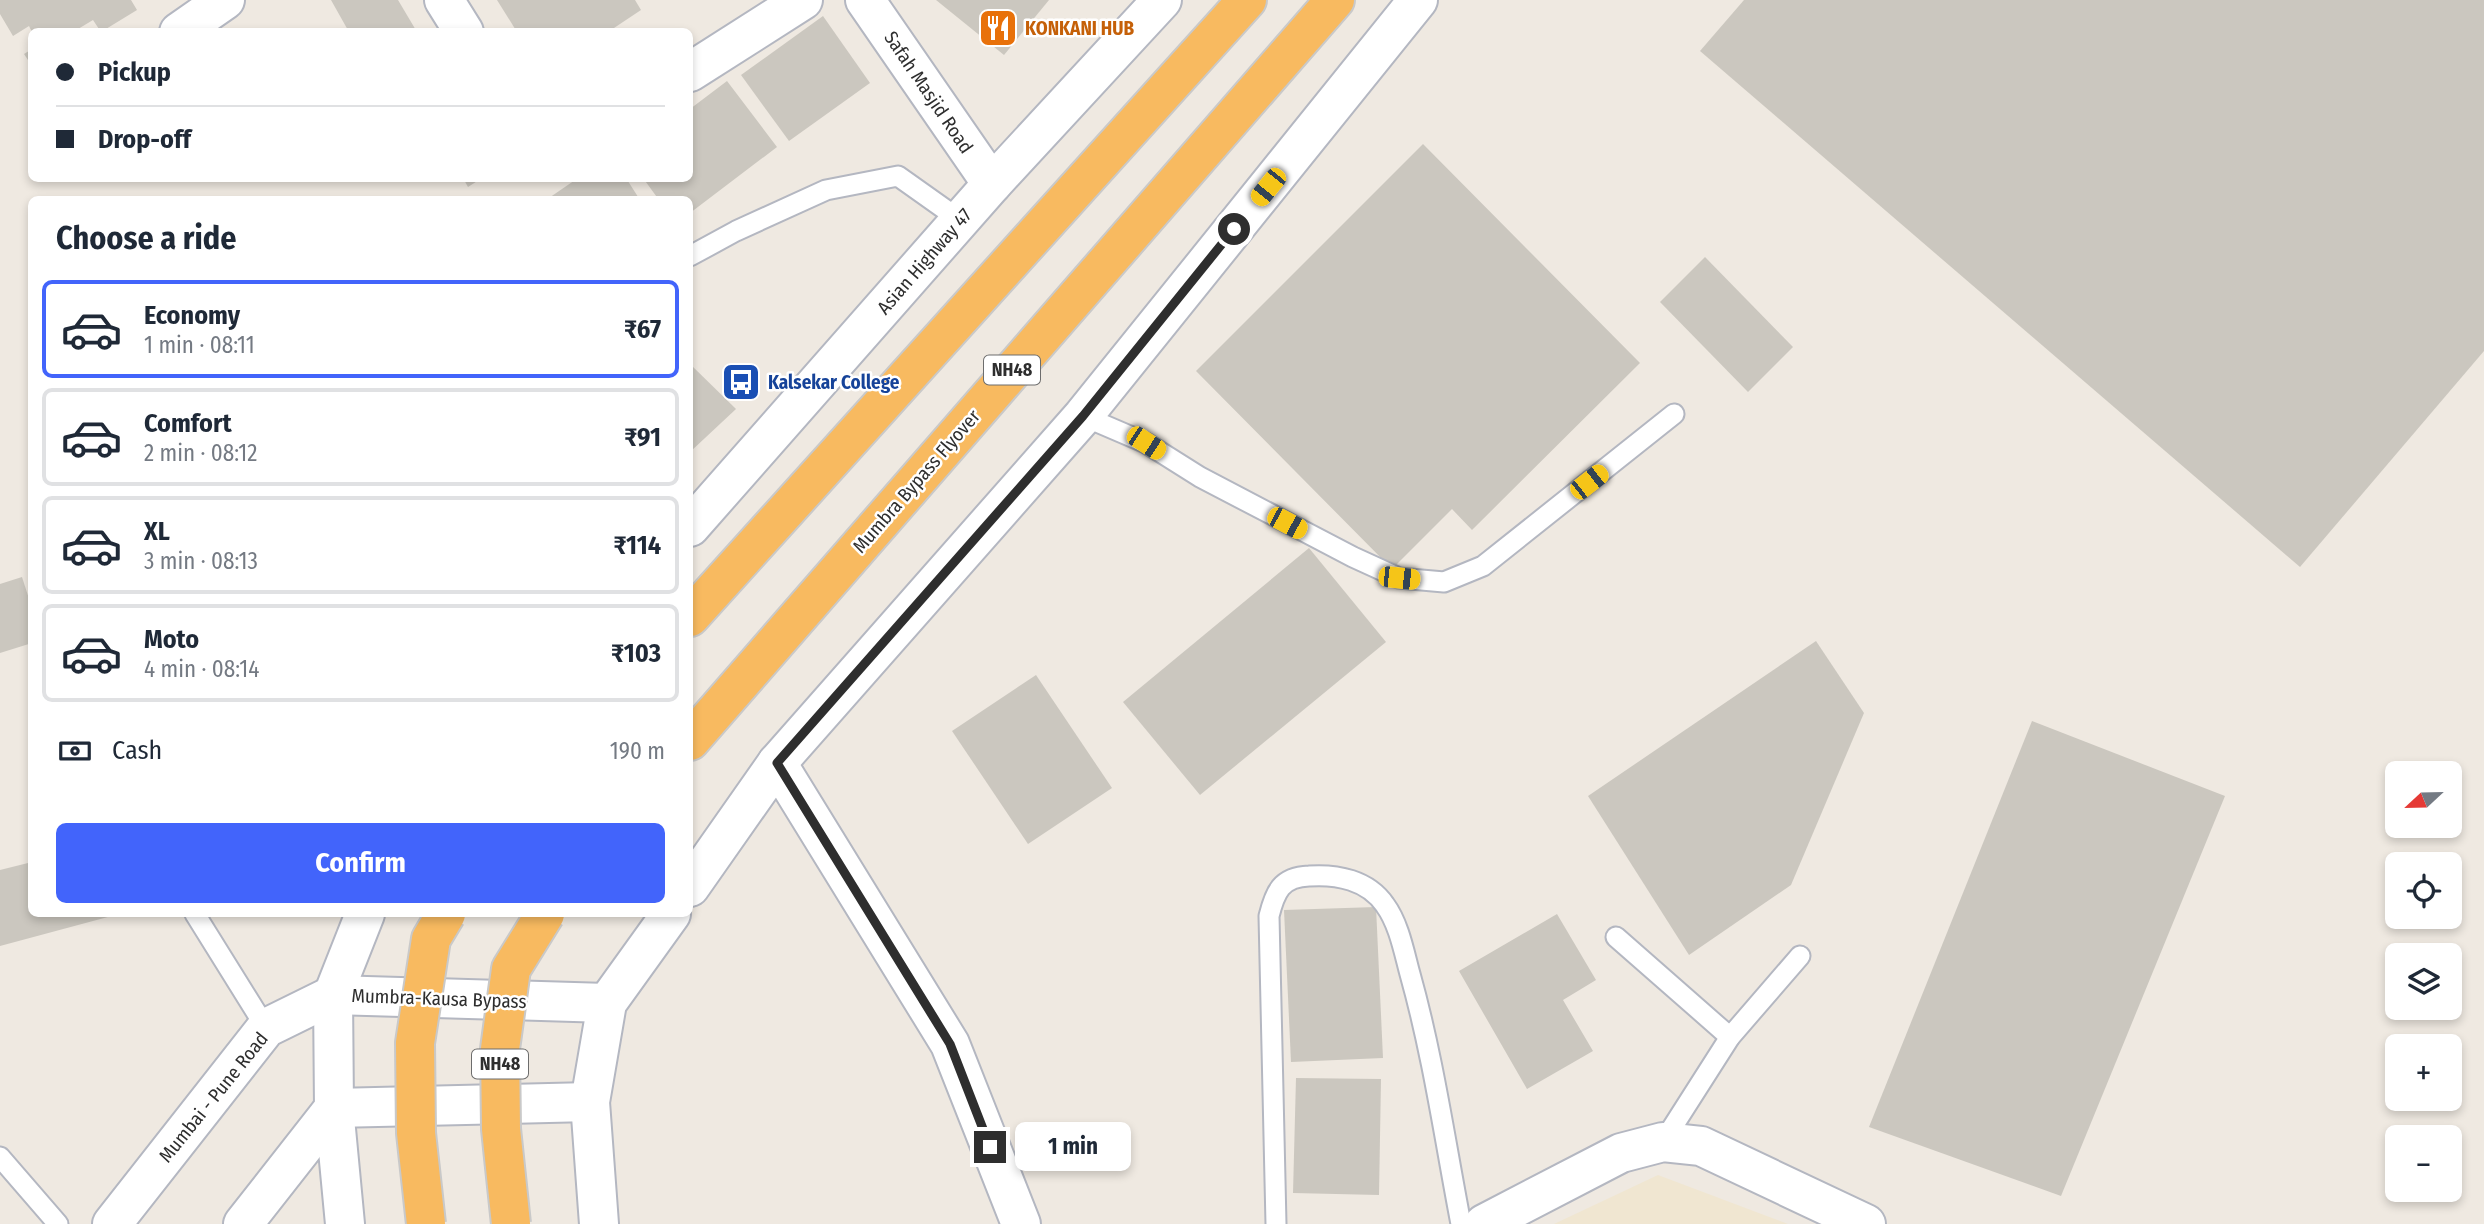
<!DOCTYPE html>
<html lang="en">
<head>
<meta charset="utf-8">
<style>
	:root { --surface:#fff; --page:#f6f6f7; --text:#1f2937; --muted:#747a83; --line:#e0e1e3; --accent:#4264fb }
	body { margin:0; font-family:"Fira Sans Condensed",sans-serif; background:var(--page); color:var(--text); height:100vh; display:flex; flex-direction:column; font-size:26px; white-space:nowrap }
	* { box-sizing:border-box; margin:0 }
	p { font-size:23px; color:var(--muted) }
	.icon { flex:none; width:38px; height:38px; fill:none; stroke:currentColor; stroke-width:2; stroke-linecap:round; stroke-linejoin:round }
	.map { position:relative; flex:1; overflow:hidden }
	.side { position:absolute; left:28px; top:196px; width:665px; height:721px; display:flex; flex-direction:column; background:var(--surface); border-radius:10px; box-shadow:0 4px 10px #0003 }
	.side>* { flex:none }
	.top-card { position:absolute; left:28px; top:28px; width:665px; height:154px; border-radius:10px; box-shadow:0 4px 10px #0003; display:grid; align-content:center; height:154px; padding:0 28px; background:var(--surface) }
	.needle { width:46px; rotate:248deg }
	.buttons { position:absolute; left:2385px; top:761px; display:grid; gap:14px }
	.buttons a { display:grid; place-items:center; width:77px; height:77px; border-radius:10px; background:var(--surface); box-shadow:0 4px 10px #0003; font-size:35px }
	.end { position:absolute; width:32px; height:32px; margin:-16px; border:9px solid #2e2e2e; background:#fff; box-shadow:0 0 0 4px #fff }
	.from { border-radius:50% }
	.bubble { position:absolute; height:49px; border-radius:10px; background:var(--surface); box-shadow:0 4px 10px #0003; font-size:23px; font-weight:700; line-height:49px; text-align:center }
	.car { position:absolute; width:21px; height:42px; margin:-21px -10px; border-radius:9px; box-shadow:0 0 5px 2px #0007; background:linear-gradient(#f5c518 24%,#345 0 40%,#f5c518 0 76%,#345 0 86%,#f5c518 0) }
	.top-card b { display:flex; align-items:center; gap:24px; height:66px; font-size:26px }
	.top-card b+b { border-top:2px solid var(--line) }
	.top-card i { width:18px; height:18px; background:var(--text) }
	ul { padding:0; list-style:none }
	li { display:flex; align-items:center; gap:21px; height:98px; margin:0 14px 10px; padding:0 14px; border:4px solid var(--line); border-radius:10px }
	li div { flex:1 }
	li b { display:block; font-size:26px }
	li em { font-style:normal; font-weight:700 }
	li.selected { border-color:var(--accent) }
	li>.icon { width:63px; height:63px; stroke-width:1.5 }
	h2 { padding:0 28px; font-size:32px; line-height:84px }
	.pay { display:flex; align-items:center; gap:18px; height:77px; padding:0 28px; font-size:26px }
	.pay p { margin-inline-start:auto }
	.cta { display:flex; gap:14px; margin-top:auto; padding:14px 28px }
	.cta a { flex:1; height:80px; border-radius:10px; background:var(--accent); color:#fff; font-size:28px; font-weight:700; line-height:80px; text-align:center }
	.map>svg:first-child { display:block }
</style>
</head>
<body>
<div class="map">
<svg width="2484" height="1224" viewBox="0 0 2484 1224">
	<rect width="100%" height="100%" fill="#efe9e1"/>
	<path fill="#f0e6d1" d="M1658 1175 1788 1224H1554Z"/>
	<g fill="#cbc7bf">
		<path d="M0 0H131L137 10 101 32 93 20 73 32H32L29 26 13 36 0 14Z"/>
		<path d="M331 0H398L417 32H349Z"/>
		<path d="M497 0H635L641 10 608 32H517Z"/>
		<path d="M936 0H1049L1004 55Z"/>
		<path d="M1744 0H2484V351L2300 567 1700 51Z"/>
		<path d="M823 16 870 83 789 141 741 75Z"/>
		<path d="M32 49V66L24 54Z"/>
		<path d="M727 81 777 147 690 213V200H659L643 178H690V109Z"/>
		<path d="M1423 144 1640 363 1472 530 1452 509 1392 569 1196 371Z"/>
		<path d="M463 178H482L468 187Z"/>
		<path d="M578 178H626L640 200H546Z"/>
		<path d="M1705 257 1793 347 1748 392 1660 302Z"/>
		<path d="M690 364 736 409 690 452Z"/>
		<path d="M1309 548 1386 642 1200 795 1123 702Z"/>
		<path d="M22 577 32 608V643L0 653V584Z"/>
		<path d="M1816 641 1864 713 1791 885 1689 955 1588 796Z"/>
		<path d="M1036 675 1112 788 1028 844 952 731Z"/>
		<path d="M2032 721 2225 796 2061 1196 1869 1127Z"/>
		<path d="M32 862V914H119L0 946V870Z"/>
		<path d="M1376 907 1383 1058 1291 1062 1284 910Z"/>
		<path d="M1557 914 1596 980 1563 1000 1593 1051 1527 1089 1459 971Z"/>
		<path d="M1296 1078 1381 1079 1379 1195 1293 1193Z"/>
	</g>
	<g fill="none" stroke-linecap="round" stroke-linejoin="round">
		<defs>
			<g id="service">
				<path d="M690 256 736 231 826 190 898 176 960 220"/>
				<path d="M1083 416 1146 443 1200 477 1353 557 1399 578 1444 582 1483 566 1674 414"/>
				<path d="M195 914 266 1028"/>
				<path d="M1616 937 1730 1037"/>
				<path d="M1663 1142 1730 1037 1800 956"/>
				<path d="M0 1157 58 1224"/>
				<path d="M1276 1224 1269 916C1275 892 1281 877 1309 876 1337 874 1368 880 1385 905 1399 924 1404 952 1410 974 1433 1056 1445 1141 1461 1224"/>
			</g>
			<g id="minor">
				<path d="M444 0 464 32"/>
				<path d="M865 0 992 184"/>
				<path d="M179 32 225 0"/>
				<path d="M690 72 803 0"/>
				<path d="M777 763 950 1044 1021 1224"/>
				<path d="M1484 1224 1621 1153 1663 1142 1701 1146 1866 1224"/>
			</g>
			<g id="secondary">
				<path d="M690 527 992 184 1162 0"/>
				<path d="M690 887 777 763 1083 416 1418 0"/>
				<path d="M112 1224 266 1028 333 995 607 1003"/>
				<path d="M243 1224 334 1108 590 1102"/>
				<path d="M345 1224 334 1108 333 995 365 914"/>
				<path d="M599 1224 590 1102 607 1003 671 914"/>
			</g>
			<g id="trunk">
				<path d="M690 617 1247 0"/>
				<path d="M690 741 1335 0"/>
			</g>
		</defs>
		<use href="#service" stroke="#b4b7c1" stroke-width="23"/>
		<use href="#minor" stroke="#b4b7c1" stroke-width="42"/>
		<use href="#secondary" stroke="#b4b7c1" stroke-width="42"/>
		<use href="#trunk" stroke="#c9c9c9" stroke-width="42"/>
		<use href="#service" stroke="#fff" stroke-width="19"/>
		<use href="#minor" stroke="#fff" stroke-width="38"/>
		<use href="#secondary" stroke="#fff" stroke-width="38"/>
		<use href="#trunk" stroke="#f8ba60" stroke-width="38"/>
		<defs>
			<g id="trunk-bridge">
				<path d="M426 1224 416 1133 415 1043 431 939 446 914"/>
				<path d="M511 1224 501 1129 500 1049 511 969 545 914"/>
			</g>
		</defs>
		<use href="#trunk-bridge" stroke="#c9c9c9" stroke-width="42" stroke-linecap="butt"/>
		<use href="#trunk-bridge" stroke="#f8ba60" stroke-width="38"/>
	</g>
	<g fill="none" stroke-linecap="round" stroke-linejoin="round">
		<path stroke="#2e2e2e" stroke-width="9" d="M990 1147 950 1044 777 763 1083 416 1234 229"/>
	</g>
	<defs>
		<symbol id="restaurant-square" viewBox="-11 -11 22 22"><rect x="-9" y="-9" width="18" height="18" rx="4" fill="#e8710a" stroke="#fff"/><path d="M-5-6h1v4h1v-4h1v4h1v-4h1v5L-1.5 .5V6h-2V.5L-5-1ZM5-6V6H3V1.5H1.5Q1.5-4 5-6Z" fill="#fff"/></symbol>
		<symbol id="bus-square" viewBox="-11 -11 22 22"><rect x="-9" y="-9" width="18" height="18" rx="4" fill="#1a4fb4" stroke="#fff"/><path d="M-5-6H5V4H4V6H2V4H-2V6H-4V4H-5ZM-3.5-4V0h7V-4ZM-3.5 1.2v1.5H-2V1.2ZM2 1.2v1.5H3.5V1.2Z" fill="#fff"/></symbol>
	</defs>
	<g fill-rule="evenodd">
		<use href="#restaurant-square" x="976" y="6" width="44" height="44"/>
		<use href="#bus-square" x="719" y="360" width="44" height="44"/>
	</g>
	<g text-anchor="middle" stroke-width="5" stroke-linejoin="round" paint-order="stroke">
		<g fill="#fff" stroke="#6d6d6d" stroke-width="2">
			<rect x="984" y="355.5" width="56" height="29" rx="5"/>
			<rect x="472" y="1049.5" width="56" height="29" rx="5"/>
		</g>
		<g font-size="18" font-weight="bold" fill="#2e2e2e">
			<text x="1012" y="376">NH48</text>
			<text x="500" y="1070">NH48</text>
		</g>
		<g font-size="19" font-weight="bold" fill="#c56008" stroke="#fff" text-anchor="start">
			<text x="1025" y="35">KONKANI HUB</text>
		</g>
		<g font-size="19" fill="#2e2e2e" stroke="#fff">
			<text transform="translate(929 92) rotate(56)" y="7">Safah Masjid Road</text>
			<text transform="translate(924 261) rotate(-49)" y="7">Asian Highway 47</text>
			<text transform="translate(916 481) rotate(-49)" y="7">Mumbra Bypass Flyover</text>
			<text transform="translate(439 998) rotate(2)" y="7">Mumbra-Kausa Bypass</text>
			<text transform="translate(213 1097) rotate(-51)" y="7">Mumbai - Pune Road</text>
		</g>
		<g font-size="19" font-weight="bold" fill="#164399" stroke="#fff" text-anchor="start">
			<text x="768" y="389">Kalsekar College</text>
		</g>
	</g>
</svg>
<div class="buttons">
<a><svg class="needle" viewBox="-14 -14 28 28"><path d="M0-13l5 13h-10z" fill="#e53935"/><path d="M0 13l5-13h-10z" fill="#747a83"/></svg></a>
<a><svg class="icon" aria-label="locate" viewBox="0 0 24 24"><circle cx="12" cy="12" r="6"/><path d="M12 2v4M12 18v4M2 12h4M18 12h4"/></svg></a>
<a><svg class="icon" aria-label="layers" viewBox="0 0 24 24"><path d="M12 4l9 5-9 5-9-5zM3 14l9 5 9-5"/></svg></a>
<a>+</a>
<a>−</a>
</div>
<i class="end from" style="left:1234px;top:229px"></i>
<i class="end" style="left:990px;top:1147px"></i>
<div class="bubble" style="left:1015px;top:1122px;width:116px">1 min</div>
<i class="car" style="left:1268px;top:187px;rotate:219deg"></i>
<i class="car" style="left:1146px;top:443px;rotate:123deg"></i>
<i class="car" style="left:1589px;top:482px;rotate:52deg"></i>
<i class="car" style="left:1287px;top:523px;rotate:118deg"></i>
<i class="car" style="left:1399px;top:578px;rotate:96deg"></i>
<div class="top-card">
<b><i class="from"></i>Pickup</b>
<b><i></i>Drop-off</b>
</div>
<section class="side">
<h2>Choose a ride</h2>
<ul>
<li class="selected"><svg class="icon" aria-label="car" viewBox="0 0 24 24"><path d="M5 17H2v-5l4-1 3-4h7l3 4 3 1v5h-3M9 17h6M6 11h13"/><circle cx="7" cy="17" r="2"/><circle cx="17" cy="17" r="2"/></svg><div><b>Economy</b><p>1 min · 08:11</p></div><em>₹67</em></li>
<li><svg class="icon" aria-label="car" viewBox="0 0 24 24"><path d="M5 17H2v-5l4-1 3-4h7l3 4 3 1v5h-3M9 17h6M6 11h13"/><circle cx="7" cy="17" r="2"/><circle cx="17" cy="17" r="2"/></svg><div><b>Comfort</b><p>2 min · 08:12</p></div><em>₹91</em></li>
<li><svg class="icon" aria-label="car" viewBox="0 0 24 24"><path d="M5 17H2v-5l4-1 3-4h7l3 4 3 1v5h-3M9 17h6M6 11h13"/><circle cx="7" cy="17" r="2"/><circle cx="17" cy="17" r="2"/></svg><div><b>XL</b><p>3 min · 08:13</p></div><em>₹114</em></li>
<li><svg class="icon" aria-label="car" viewBox="0 0 24 24"><path d="M5 17H2v-5l4-1 3-4h7l3 4 3 1v5h-3M9 17h6M6 11h13"/><circle cx="7" cy="17" r="2"/><circle cx="17" cy="17" r="2"/></svg><div><b>Moto</b><p>4 min · 08:14</p></div><em>₹103</em></li>
</ul>
<div class="pay"><svg class="icon" aria-label="cash" viewBox="0 0 24 24"><path d="M3 7h18v10H3z"/><circle cx="12" cy="12" r="2"/></svg>Cash<p>190 m</p></div>
<div class="cta"><a>Confirm</a></div>
</section>
</div>
</body>
</html>
